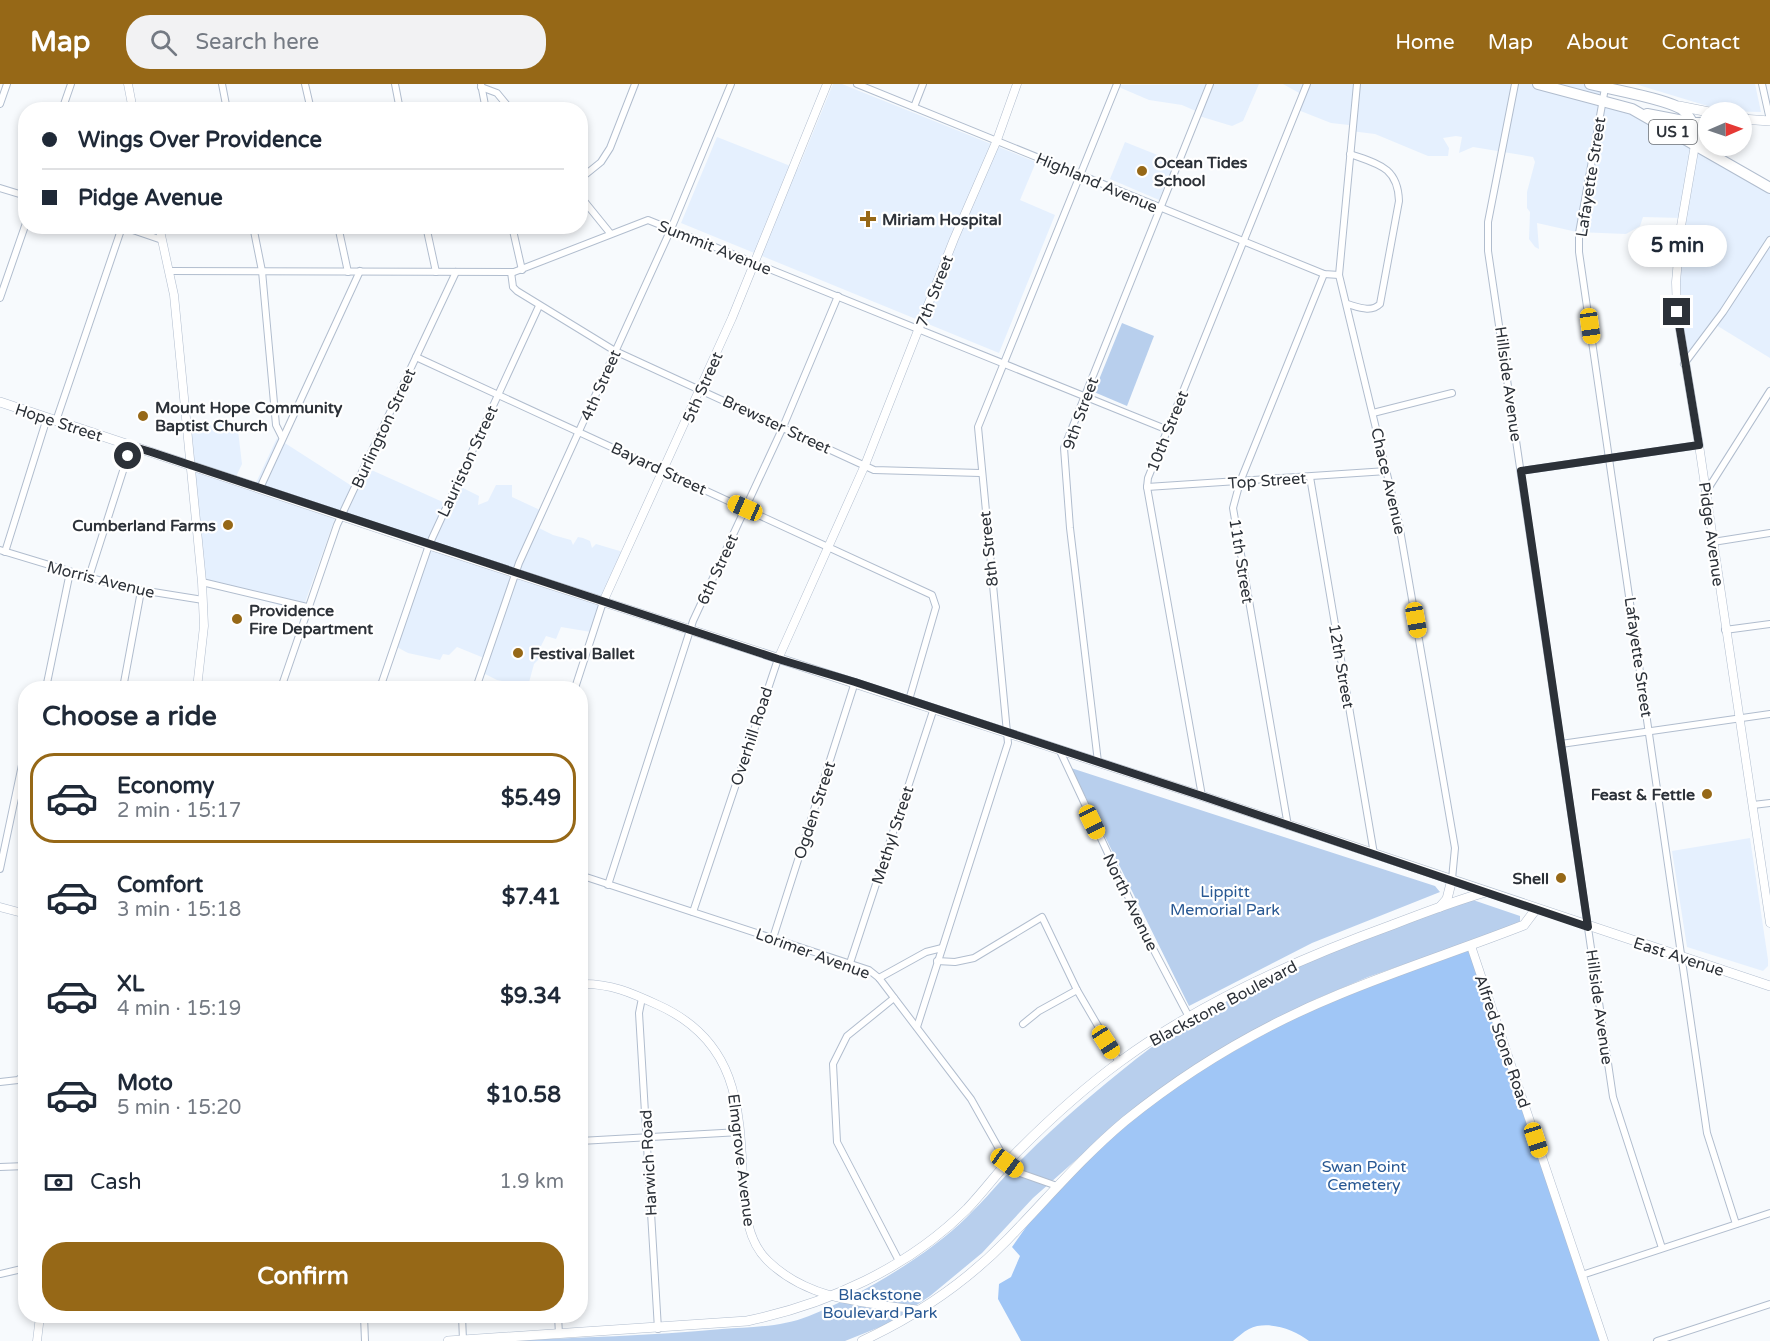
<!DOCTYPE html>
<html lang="en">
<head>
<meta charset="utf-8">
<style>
	:root { --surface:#fff; --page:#f2f2f3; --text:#1f2937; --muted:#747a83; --line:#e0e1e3; --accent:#966817 }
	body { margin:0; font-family:"Varela Round",sans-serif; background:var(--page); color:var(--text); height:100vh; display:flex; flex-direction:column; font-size:22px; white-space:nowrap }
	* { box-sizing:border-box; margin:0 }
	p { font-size:20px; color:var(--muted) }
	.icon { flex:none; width:33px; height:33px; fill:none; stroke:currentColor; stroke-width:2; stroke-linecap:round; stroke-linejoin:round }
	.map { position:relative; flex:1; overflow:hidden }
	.details { position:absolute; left:18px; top:597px; width:570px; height:642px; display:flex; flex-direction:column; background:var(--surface); border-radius:24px; box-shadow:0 3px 9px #0003 }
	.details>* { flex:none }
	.top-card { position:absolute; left:18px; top:18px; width:570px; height:132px; border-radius:24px; box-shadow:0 3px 9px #0003; display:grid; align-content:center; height:132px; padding:0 24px; background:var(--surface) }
	.needle { width:39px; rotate:88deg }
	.fabs { position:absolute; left:1698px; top:18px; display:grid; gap:12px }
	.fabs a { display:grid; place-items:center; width:54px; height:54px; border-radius:50%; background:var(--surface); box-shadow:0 3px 9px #0003; font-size:30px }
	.end { position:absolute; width:27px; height:27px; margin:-14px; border:8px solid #2c3138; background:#fff; box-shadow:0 0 0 3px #fff }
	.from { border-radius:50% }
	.bubble { position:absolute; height:42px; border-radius:21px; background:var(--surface); box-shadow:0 3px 9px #0003; font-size:20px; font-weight:800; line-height:42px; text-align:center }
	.car { position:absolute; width:18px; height:36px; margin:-18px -9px; border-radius:8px; box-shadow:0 0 4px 2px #0007; background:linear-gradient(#f5c518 24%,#345 0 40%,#f5c518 0 76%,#345 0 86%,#f5c518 0) }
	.top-card b { display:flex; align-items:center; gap:21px; height:57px; font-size:22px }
	.top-card b+b { border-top:2px solid var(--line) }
	.top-card i { width:15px; height:15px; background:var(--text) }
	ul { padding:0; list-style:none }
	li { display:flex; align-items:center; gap:18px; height:90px; margin:0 12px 9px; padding:0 12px; border:3px solid transparent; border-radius:24px }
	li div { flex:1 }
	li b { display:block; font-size:22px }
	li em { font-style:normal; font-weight:800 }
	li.on { border-color:var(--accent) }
	li>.icon { width:54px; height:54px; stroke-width:1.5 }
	h2 { padding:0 24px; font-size:27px; line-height:72px }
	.pay { display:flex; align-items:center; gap:15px; height:66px; padding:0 24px; font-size:22px }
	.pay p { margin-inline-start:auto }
	.cta { display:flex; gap:12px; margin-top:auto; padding:12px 24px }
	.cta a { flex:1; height:69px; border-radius:24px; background:var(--accent); color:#fff; font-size:24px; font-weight:800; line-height:69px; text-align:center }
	header { display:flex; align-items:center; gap:36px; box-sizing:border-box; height:84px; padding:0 30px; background:var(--accent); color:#fff }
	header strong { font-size:28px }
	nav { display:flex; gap:33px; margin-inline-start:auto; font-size:21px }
	.search { width:420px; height:54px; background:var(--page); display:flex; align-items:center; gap:15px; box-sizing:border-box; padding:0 21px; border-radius:24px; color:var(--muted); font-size:22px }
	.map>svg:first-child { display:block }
</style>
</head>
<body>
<header>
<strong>Map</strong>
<div class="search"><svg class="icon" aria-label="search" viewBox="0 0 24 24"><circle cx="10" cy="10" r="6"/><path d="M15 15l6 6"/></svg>Search here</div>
<nav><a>Home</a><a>Map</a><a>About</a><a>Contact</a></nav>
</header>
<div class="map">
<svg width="1770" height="1257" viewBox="0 0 1770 1257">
	<rect width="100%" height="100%" fill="#f7fafd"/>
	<g fill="#e5f0fe">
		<path d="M833 0H842L1036 78 1020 116 1055 131 999 269 681 139 717 53 798 85Z"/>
		<path d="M1259 0 1243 37 1232 42 1199 32 1198 28 1182 21 1149 16 1114 1Z"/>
		<path d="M1283 0H1593L1605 3 1604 16 1689 46 1700 62 1770 106V274L1716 241 1687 278 1678 227 1682 134 1643 133 1640 142 1626 150 1577 148 1537 139 1539 165 1535 163 1529 155 1530 128 1527 124V108L1535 78 1533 73 1473 63 1459 69 1462 53 1456 52 1443 54 1449 64 1448 72H1428L1375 50 1351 47 1349 41 1331 39 1298 26 1301 10Z"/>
		<path d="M1635 0H1755L1761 28 1724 27Z"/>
		<path d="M1125 58 1175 78 1159 116 1110 95Z"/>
		<path d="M237 338 242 380 234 397 254 403 277 354 355 404 367 384 445 419 457 401 479 412 478 421 488 417 496 401H512V413L540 426 535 442 553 451 571 456 573 461 578 453 583 454 590 457 592 464 596 460 623 468 591 548 561 543 556 555 546 552 539 566 538 576 534 580 528 602 497 596 481 588 484 574 457 563 449 571 443 570 440 576 408 569 393 561 425 463 335 434 302 527 200 500 185 344Z"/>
		<path d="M1750 754 1768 876V882L1763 887 1687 863 1672 767Z"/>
	</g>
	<g fill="#b8cfed">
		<path d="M1122 239 1154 252 1127 322 1094 308Z"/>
		<path d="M1071 684 1435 802 1440 808 1312 859 1189 922Z"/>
		<path d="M1473 816 1520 832V840L1368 893 1316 915 1274 937 1120 1037 1033 1114 982 1169 930 1212 890 1239 845 1257H508C579 1253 651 1252 722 1245 751 1243 782 1243 809 1232 859 1212 929 1171 967 1133 987 1114 1004 1092 1024 1073 1059 1038 1097 1006 1136 975 1233 898 1358 857 1473 816Z"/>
	</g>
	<path fill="#a0c6f6" d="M1468 863 1602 1257H1309C1294 1245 1267 1236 1249 1245 1243 1248 1238 1253 1233 1257H1021L998 1215 999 1200 1011 1193 1020 1172 1012 1163 1029 1139 1081 1083 1153 1013 1312 923Z"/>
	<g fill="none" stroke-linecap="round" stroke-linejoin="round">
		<defs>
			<g id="minor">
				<path d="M222 0 227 26"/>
				<path d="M305 0 311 26"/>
				<path d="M395 0 400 26"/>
				<path d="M481 0 486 26"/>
				<path d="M857 0 1324 190 1339 191"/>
				<path d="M1357 0 1339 191 1399 440 1455 764 1452 795"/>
				<path d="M1515 0 1488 138V167L1613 1013 1662 1164"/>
				<path d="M1762 0 1770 36"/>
				<path d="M481 3 497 9 511 26"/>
				<path d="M1605 4 1579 149V168L1707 1049 1736 1140"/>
				<path d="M0 20 7 0"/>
				<path d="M914 23 923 0"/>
				<path d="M62 26 71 0"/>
				<path d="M580 95 601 78 610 64 635 0"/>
				<path d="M0 104 26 112"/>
				<path d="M580 112 610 149"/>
				<path d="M121 142 162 156"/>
				<path d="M253 142 262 187 276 341 282 353"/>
				<path d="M338 142 348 188"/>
				<path d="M426 142 436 188"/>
				<path d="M512 142 522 186"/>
				<path d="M170 187 514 188 648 136 1168 346"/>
				<path d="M511 188 513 203 517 207 615 267 874 386 980 389"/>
				<path d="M0 214 26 139"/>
				<path d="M1347 220C1358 223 1371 229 1380 220L1399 117C1398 83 1378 80 1350 70"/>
				<path d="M416 273 932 511 936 523 909 616"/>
				<path d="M1684 280 1723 228 1770 156"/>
				<path d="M1373 329 1452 309"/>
				<path d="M56 337 122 143"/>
				<path d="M1521 387 1699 361"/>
				<path d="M1310 393 1374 770"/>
				<path d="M1147 403 1387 387"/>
				<path d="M260 404 360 187"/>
				<path d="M1706 408 1770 307"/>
				<path d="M1713 458 1770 449"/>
				<path d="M0 466 122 503 203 516"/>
				<path d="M5 468 47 334"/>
				<path d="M89 493 131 362"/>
				<path d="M202 498 307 523"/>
				<path d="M1725 546 1770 540"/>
				<path d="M46 604 70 488"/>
				<path d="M123 604 141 507"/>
				<path d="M281 604 337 441 456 188"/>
				<path d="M380 604 429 461 539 222"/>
				<path d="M476 604 519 479 671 145 731 0"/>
				<path d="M575 604 603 518"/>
				<path d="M1561 660 1770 630"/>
				<path d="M1060 667 1149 857 1190 935"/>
				<path d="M1098 678 1070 444 1064 364 1210 0"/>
				<path d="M1202 712 1147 403 1148 394 1307 0"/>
				<path d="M1753 721 1770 719"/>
				<path d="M1288 742 1233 424 1240 398 1324 190"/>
				<path d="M0 785 26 662"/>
				<path d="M580 791 869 886 879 894 971 1015 1007 1079 1020 1089 1057 1102"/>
				<path d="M608 801 693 537 783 343 838 212"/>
				<path d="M693 828 778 575"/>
				<path d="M773 854 855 598"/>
				<path d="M937 877 955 878 974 874 1042 833 1077 906 1119 978"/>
				<path d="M850 879 934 624"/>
				<path d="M879 894 926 868 942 864"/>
				<path d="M642 914 639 929 658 1245"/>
				<path d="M894 914 847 952 833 980 837 1058 899 1177"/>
				<path d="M1023 940 1039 927 1077 906"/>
				<path d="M917 943 1008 659 978 343 1117 0"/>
				<path d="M0 998 18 996 26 990"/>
				<path d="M580 1057 740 1048"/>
				<path d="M0 1083 26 1082"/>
				<path d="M0 1190 26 1184"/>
				<path d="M1582 1191 1770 1129"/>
				<path d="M364 1232 365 1257"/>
				<path d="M462 1232 463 1256"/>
				<path d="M558 1232 559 1250"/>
				<path d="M1657 1257 1770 1220"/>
			</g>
			<g id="tertiary">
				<path d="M128 0 133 26"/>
				<path d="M1695 61 1681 142 1676 198 1677 228 1699 361 1770 839"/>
				<path d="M159 142 174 211 202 498 204 542 197 604"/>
				<path d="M603 518 732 234 827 0"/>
				<path d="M778 575 865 381 954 155 997 56 1017 0"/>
				<path d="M0 823 26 830"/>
				<path d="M1471 862 1604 1257"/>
				<path d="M580 900C610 899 632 909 658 921 736 956 740 1020 743 1096 745 1124 746 1156 768 1177 809 1217 867 1219 921 1226"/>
				<path d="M37 1257 40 1232"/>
			</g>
			<g id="secondary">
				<path d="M1679 22 1709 28"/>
				<path d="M1742 35 1770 37"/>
				<path d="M0 318 429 461 1202 712 1770 902"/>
				<path d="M1440 823 1447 815 1452 795"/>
				<path d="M448 1257 747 1237C828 1220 908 1184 967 1125 985 1106 1000 1085 1018 1067 1050 1035 1084 1004 1121 977 1201 918 1298 875 1392 841 1423 829 1454 817 1486 808"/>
				<path d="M862 1257C916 1232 965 1199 1007 1156 1046 1116 1082 1073 1125 1037 1189 985 1264 941 1340 910 1400 885 1463 865 1524 841L1536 825"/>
			</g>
			<g id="primary">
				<path d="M1538 0 1632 25 1770 104"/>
				<path d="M1590 0C1609 5 1673 16 1684 27 1696 39 1697 55 1709 66"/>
				<path d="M1647 30 1694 39H1708"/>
				<path d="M1742 36 1745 35"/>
			</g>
		</defs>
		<use href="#minor" stroke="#b1bdce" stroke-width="8"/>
		<use href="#tertiary" stroke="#b1bdce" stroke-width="9"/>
		<use href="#secondary" stroke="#b1bdce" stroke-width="10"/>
		<use href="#primary" stroke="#b1bdce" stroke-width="12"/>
		<use href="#minor" stroke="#fff" stroke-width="6"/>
		<use href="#tertiary" stroke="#fff" stroke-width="8"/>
		<use href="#secondary" stroke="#fff" stroke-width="9"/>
		<use href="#primary" stroke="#fff" stroke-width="10"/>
	</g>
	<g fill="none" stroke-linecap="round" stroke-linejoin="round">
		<path stroke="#2c3138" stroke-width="8" d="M128 372 131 362 151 368 778 575 855 598 1202 712 1588 843 1521 387 1699 361 1677 228"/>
	</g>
	<g fill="#966817" stroke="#fff" stroke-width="2">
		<circle cx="1142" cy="87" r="6"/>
		<path d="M865 126h6v6h6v6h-6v6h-6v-6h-6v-6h6z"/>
		<circle cx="143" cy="332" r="6"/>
		<circle cx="228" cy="441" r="6"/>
		<circle cx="237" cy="535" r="6"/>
		<circle cx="518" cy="569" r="6"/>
		<circle cx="1707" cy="710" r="6"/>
		<circle cx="1561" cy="794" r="6"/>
	</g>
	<g text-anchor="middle" stroke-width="4.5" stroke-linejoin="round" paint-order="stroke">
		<rect fill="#fff" stroke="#6b6f74" stroke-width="1.5" x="1649" y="36" width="48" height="24" rx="4.5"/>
		<g font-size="15" font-weight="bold" fill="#2c3138">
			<text x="1673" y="53">US 1</text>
		</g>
		<g font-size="16" font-weight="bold" fill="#2c3138" stroke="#fff" text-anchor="start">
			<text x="1154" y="84">Ocean Tides<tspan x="1154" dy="18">School</tspan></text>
			<text x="882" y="141">Miriam Hospital</text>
			<text x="155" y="329">Mount Hope Community<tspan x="155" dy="18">Baptist Church</tspan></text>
			<text x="216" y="447" text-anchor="end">Cumberland Farms</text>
			<text x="249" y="532">Providence<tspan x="249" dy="18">Fire Department</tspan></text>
			<text x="530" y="575">Festival Ballet</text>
			<text x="1695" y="716" text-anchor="end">Feast &amp; Fettle</text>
			<text x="1549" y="800" text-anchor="end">Shell</text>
		</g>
		<g font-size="16" fill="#2c3138" stroke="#fff">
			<text transform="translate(1590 93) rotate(-81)" y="6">Lafayette Street</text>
			<text transform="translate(1097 98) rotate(23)" y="6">Highland Avenue</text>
			<text transform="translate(715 163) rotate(22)" y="6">Summit Avenue</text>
			<text transform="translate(934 207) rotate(-69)" y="6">7th Street</text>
			<text transform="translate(1509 300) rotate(82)" y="6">Hillside Avenue</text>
			<text transform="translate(600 301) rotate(-66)" y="6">4th Street</text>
			<text transform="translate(702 303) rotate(-66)" y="6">5th Street</text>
			<text transform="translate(1080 329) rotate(-70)" y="6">9th Street</text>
			<text transform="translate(59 338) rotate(18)" y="6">Hope Street</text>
			<text transform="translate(777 340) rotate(25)" y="6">Brewster Street</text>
			<text transform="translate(383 344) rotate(-65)" y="6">Burlington Street</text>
			<text transform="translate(1167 347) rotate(-68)" y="6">10th Street</text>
			<text transform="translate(467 377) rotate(-65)" y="6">Lauriston Street</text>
			<text transform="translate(659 384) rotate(25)" y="6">Bayard Street</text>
			<text transform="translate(1267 396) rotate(-4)" y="6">Top Street</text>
			<text transform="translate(1389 397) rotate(77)" y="6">Chace Avenue</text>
			<text transform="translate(1712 450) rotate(82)" y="6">Pidge Avenue</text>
			<text transform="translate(988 465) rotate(-96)" y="6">8th Street</text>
			<text transform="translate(1242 477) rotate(81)" y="6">11th Street</text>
			<text transform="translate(717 485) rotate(-65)" y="6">6th Street</text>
			<text transform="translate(101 495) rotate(14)" y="6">Morris Avenue</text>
			<text transform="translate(1639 573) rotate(82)" y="6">Lafayette Street</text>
			<text transform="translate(1342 582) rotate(80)" y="6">12th Street</text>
			<text transform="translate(751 652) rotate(-72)" y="6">Overhill Road</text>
			<text transform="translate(814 726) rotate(-72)" y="6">Ogden Street</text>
			<text transform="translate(892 751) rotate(-72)" y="6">Methyl Street</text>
			<text transform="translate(1131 818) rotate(64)" y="6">North Avenue</text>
			<text transform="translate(813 869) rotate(20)" y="6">Lorimer Avenue</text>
			<text transform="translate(1679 872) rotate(18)" y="6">East Avenue</text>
			<text transform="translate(1223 919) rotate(-28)" y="6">Blackstone Boulevard</text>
			<text transform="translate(1600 923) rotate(82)" y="6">Hillside Avenue</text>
			<text transform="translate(1503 957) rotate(71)" y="6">Alfred Stone Road</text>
			<text transform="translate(742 1076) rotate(83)" y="6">Elmgrove Avenue</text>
			<text transform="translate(648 1079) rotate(-93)" y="6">Harwich Road</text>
		</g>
		<g font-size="16" fill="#285893" stroke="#fff">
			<text x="1225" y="813">Lippitt<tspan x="1225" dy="18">Memorial Park</tspan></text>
			<text x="1364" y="1088">Swan Point<tspan x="1364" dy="18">Cemetery</tspan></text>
			<text x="880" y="1216">Blackstone<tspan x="880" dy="18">Boulevard Park</tspan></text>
		</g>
	</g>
</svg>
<div class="fabs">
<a><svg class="needle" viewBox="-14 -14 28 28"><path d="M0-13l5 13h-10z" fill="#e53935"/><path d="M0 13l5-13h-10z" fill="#747a83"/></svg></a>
</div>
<i class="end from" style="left:128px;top:372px"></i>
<i class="end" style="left:1677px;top:228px"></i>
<div class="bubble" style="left:1628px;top:141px;width:99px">5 min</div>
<i class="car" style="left:1590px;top:242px;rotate:172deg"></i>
<i class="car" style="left:745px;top:424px;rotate:294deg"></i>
<i class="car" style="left:1416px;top:536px;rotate:170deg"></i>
<i class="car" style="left:1092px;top:738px;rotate:154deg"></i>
<i class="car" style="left:1106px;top:958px;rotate:147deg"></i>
<i class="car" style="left:1536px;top:1056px;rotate:162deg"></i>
<i class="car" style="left:1007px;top:1079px;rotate:126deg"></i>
<div class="top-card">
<b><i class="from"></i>Wings Over Providence</b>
<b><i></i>Pidge Avenue</b>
</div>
<section class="details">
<h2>Choose a ride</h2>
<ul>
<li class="on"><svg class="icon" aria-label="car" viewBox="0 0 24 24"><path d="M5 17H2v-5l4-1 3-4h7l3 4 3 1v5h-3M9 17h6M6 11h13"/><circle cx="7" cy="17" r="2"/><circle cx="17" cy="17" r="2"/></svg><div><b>Economy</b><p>2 min · 15:17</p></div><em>$5.49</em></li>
<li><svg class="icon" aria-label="car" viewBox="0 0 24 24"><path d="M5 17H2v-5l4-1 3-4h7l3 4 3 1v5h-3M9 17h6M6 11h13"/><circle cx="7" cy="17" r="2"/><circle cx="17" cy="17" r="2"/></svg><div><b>Comfort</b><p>3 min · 15:18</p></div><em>$7.41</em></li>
<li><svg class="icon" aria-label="car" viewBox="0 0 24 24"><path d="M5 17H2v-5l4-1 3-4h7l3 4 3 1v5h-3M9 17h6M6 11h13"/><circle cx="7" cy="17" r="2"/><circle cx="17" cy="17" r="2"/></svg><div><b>XL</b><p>4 min · 15:19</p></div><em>$9.34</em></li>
<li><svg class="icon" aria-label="car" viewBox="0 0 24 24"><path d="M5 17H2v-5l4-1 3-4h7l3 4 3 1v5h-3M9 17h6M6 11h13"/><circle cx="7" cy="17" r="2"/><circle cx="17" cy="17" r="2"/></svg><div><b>Moto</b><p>5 min · 15:20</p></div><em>$10.58</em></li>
</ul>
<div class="pay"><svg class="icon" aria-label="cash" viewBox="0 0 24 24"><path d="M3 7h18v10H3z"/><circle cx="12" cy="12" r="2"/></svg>Cash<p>1.9 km</p></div>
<div class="cta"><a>Confirm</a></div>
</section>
</div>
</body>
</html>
